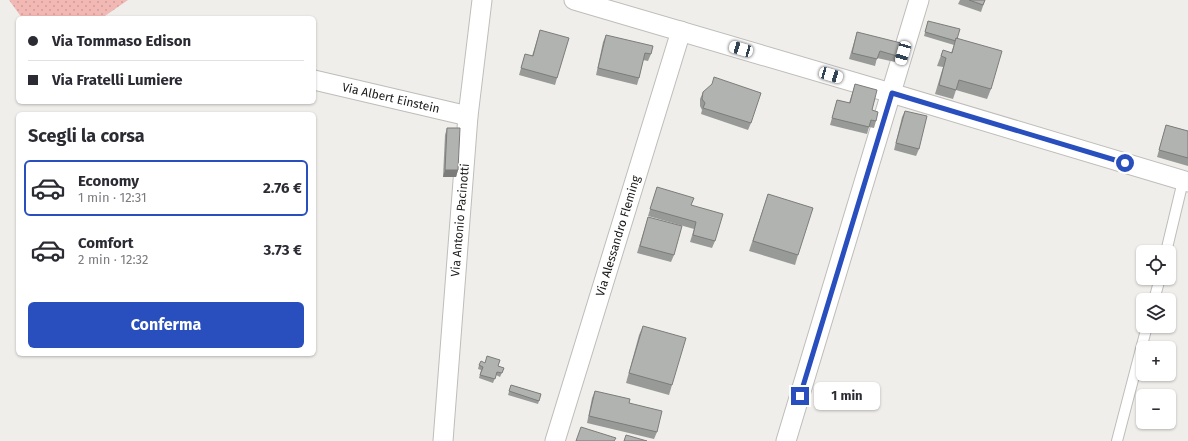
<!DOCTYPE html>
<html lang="it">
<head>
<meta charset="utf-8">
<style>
	:root { --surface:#fff; --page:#f2f2f3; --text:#2b2b33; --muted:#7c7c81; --line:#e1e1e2; --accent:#294ebd }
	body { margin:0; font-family:"Fira Sans",sans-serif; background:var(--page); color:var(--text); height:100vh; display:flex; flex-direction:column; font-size:15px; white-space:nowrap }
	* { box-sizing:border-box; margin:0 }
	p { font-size:13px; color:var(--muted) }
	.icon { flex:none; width:22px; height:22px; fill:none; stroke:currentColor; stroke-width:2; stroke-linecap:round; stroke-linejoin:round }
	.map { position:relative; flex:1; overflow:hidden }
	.drawer { position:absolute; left:16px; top:112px; width:300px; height:244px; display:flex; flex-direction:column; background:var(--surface); border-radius:6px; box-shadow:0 1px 3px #0004 }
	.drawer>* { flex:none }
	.hud { position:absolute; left:16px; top:16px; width:300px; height:88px; border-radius:6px; box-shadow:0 1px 3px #0004; display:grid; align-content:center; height:88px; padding:0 12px; background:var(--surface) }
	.buttons { position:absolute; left:1136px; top:245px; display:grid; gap:8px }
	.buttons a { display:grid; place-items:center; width:40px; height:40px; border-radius:6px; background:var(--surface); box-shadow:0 1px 3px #0004; font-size:20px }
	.end { position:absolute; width:18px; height:18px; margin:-9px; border:5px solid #294ebd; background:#fff; box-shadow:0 0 0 2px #fff }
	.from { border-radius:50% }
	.bubble { position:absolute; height:28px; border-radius:6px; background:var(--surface); box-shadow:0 1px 3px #0004; font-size:13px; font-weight:700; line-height:28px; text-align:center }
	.car { position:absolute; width:12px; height:24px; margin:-12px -6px; border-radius:5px; box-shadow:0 0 3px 1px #0007; background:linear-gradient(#fff 24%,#345 0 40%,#fff 0 76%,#345 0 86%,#fff 0) }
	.hud b { display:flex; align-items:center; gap:14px; height:38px; font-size:15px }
	.hud b+b { border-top:1px solid var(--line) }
	.hud i { width:10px; height:10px; background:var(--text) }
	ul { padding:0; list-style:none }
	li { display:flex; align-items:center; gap:12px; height:56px; margin:0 8px 6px; padding:0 4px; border:2px solid transparent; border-radius:6px }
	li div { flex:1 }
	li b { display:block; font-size:15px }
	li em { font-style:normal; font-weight:700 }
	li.current { border-color:var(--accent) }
	li>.icon { width:36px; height:36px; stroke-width:1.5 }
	h2 { padding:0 12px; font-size:18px; line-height:48px }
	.button { display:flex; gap:8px; margin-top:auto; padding:8px 12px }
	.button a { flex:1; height:46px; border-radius:6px; background:var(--accent); color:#fff; font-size:16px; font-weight:700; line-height:46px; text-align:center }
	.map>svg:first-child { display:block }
</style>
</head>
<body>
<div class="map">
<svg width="1188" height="441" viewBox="0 0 1188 441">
	<defs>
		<pattern id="grass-dots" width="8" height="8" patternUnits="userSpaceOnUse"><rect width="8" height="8" fill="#f1b8b4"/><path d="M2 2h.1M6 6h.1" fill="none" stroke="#ce9e9a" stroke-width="1.8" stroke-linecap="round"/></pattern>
	</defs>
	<rect width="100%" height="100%" fill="#efeeeb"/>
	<path fill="url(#grass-dots)" d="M9 0H128L102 18H22Z"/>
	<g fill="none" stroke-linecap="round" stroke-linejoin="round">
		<defs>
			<g id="lane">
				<path d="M1166 252 1183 181"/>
				<path d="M1154 300 1160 278"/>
				<path d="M1117 441 1147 326"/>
			</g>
			<g id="street">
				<path d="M574 0 891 93 1188 182"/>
				<path d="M314 80 468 116"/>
				<path d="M443 441 468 116 482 0"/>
				<path d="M555 441 681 31"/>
				<path d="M786 441 919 0"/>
			</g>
		</defs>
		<use href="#lane" stroke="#bebdba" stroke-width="12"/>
		<use href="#street" stroke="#bebdba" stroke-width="21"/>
		<use href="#lane" stroke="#fff" stroke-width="10"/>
		<use href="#street" stroke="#fff" stroke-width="19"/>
	</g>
	<g fill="#989a97">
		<path d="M960 0H985L981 12 958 4Z"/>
		<path d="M928 21 957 39 991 89 987 99 956 90 953 99 935 94 943 67 937 66 943 50 951 53 954 45 924 36Z"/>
		<path d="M540 30 557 78 555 85 519 75 525 54 532 56Z"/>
		<path d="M857 32 897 56 895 62 877 58 875 66 849 59Z"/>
		<path d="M606 35 651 54 648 61 643 60 639 78 637 85 596 75 603 42Z"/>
		<path d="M855 84 872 110 876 121 874 128 869 127 867 134 830 125 835 107 837 100 849 103Z"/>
		<path d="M703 92 751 123 748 130 701 114 702 110 700 106V99Z"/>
		<path d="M905 111 919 149 916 156 894 150 902 117Z"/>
		<path d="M1166 125 1188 131V166L1157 157Z"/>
		<path d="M447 128 458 170 456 177H443L445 135Z"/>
		<path d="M657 187 691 205 715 241 712 248 690 242 694 229 648 216Z"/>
		<path d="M768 194 798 255 795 265 749 251Z"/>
		<path d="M648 217 674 255 671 262 637 253Z"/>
		<path d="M643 326 672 385 669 395 626 383 639 335Z"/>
		<path d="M484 363 504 368 500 377 496 375 493 383 479 378 481 370 478 369 479 365Z"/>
		<path d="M511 385 541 394 538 404 508 395Z"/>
		<path d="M595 391 629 403 657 432 654 439 587 423 592 398Z"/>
	</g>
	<path fill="#7c7d7b" d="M445 170H458L456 177H443Z"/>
	<g fill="#b1b3b0" stroke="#7c7d7b">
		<path d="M969 0H985L983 5Z"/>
		<path d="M928 21 960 29 957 39 956 38V41L925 32Z"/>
		<path d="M540 30 569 38 557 78 521 68 525 54 533 56Z"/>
		<path d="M857 32 901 43 897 56 880 51 877 59 852 53Z"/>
		<path d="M606 35 653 46 651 54 645 53 639 78 598 68Z"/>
		<path d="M956 38 1002 51 991 89 959 80 956 90 939 85 946 58 941 56 943 50 952 53Z"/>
		<path d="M714 77 761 93 751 123 703 108 705 103 702 99 703 92 712 84Z"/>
		<path d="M855 84 877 90 872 110 878 112 876 121 871 120 869 127 832 118 837 100 850 103Z"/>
		<path d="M905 111 927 116 919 149 896 143Z"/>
		<path d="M1166 125 1188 131V158L1159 150Z"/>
		<path d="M447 128H460L458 170H445Z"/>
		<path d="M657 187 694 198 691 205 723 214 715 241 693 235 696 222 650 209Z"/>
		<path d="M768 194 813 208 798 255 753 241Z"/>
		<path d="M648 217 682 226 674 255 640 246Z"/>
		<path d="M643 326 686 338 672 385 629 373Z"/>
		<path d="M487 356 500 360 498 366 504 368 502 373 497 372 495 379 480 375 483 367 479 365 481 361 485 363Z"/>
		<path d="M511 385 541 394 539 401 509 391Z"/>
		<path d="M595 391 630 399 629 403 662 411 657 432 589 416Z"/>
		<path d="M581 427 616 438 614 441H576Z"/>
		<path d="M626 435 647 441H624Z"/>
	</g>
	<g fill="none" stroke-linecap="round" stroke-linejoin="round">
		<path stroke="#294ebd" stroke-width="5" d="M800 396 892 93 1125 163"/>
	</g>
	<g text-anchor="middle" stroke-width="3" stroke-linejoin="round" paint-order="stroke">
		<g font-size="12" fill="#1a1a19" stroke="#fff">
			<text transform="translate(391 98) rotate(13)" y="4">Via Albert Einstein</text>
			<text transform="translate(460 220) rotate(-85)" y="4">Via Antonio Pacinotti</text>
			<text transform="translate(618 236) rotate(-73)" y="4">Via Alessandro Fleming</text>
		</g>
	</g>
</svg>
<div class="buttons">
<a><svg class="icon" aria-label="locate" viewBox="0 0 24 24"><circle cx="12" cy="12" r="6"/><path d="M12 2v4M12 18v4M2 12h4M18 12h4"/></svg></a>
<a><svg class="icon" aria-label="layers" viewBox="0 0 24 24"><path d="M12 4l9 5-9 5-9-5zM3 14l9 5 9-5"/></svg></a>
<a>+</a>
<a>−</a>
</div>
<i class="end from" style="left:1125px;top:163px"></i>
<i class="end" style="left:800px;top:396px"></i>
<div class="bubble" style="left:814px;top:382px;width:66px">1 min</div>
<i class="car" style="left:741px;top:49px;rotate:286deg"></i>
<i class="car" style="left:903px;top:53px;rotate:196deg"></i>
<i class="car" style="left:831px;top:75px;rotate:106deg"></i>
<div class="hud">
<b><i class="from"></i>Via Tommaso Edison</b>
<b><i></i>Via Fratelli Lumiere</b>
</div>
<section class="drawer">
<h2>Scegli la corsa</h2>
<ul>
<li class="current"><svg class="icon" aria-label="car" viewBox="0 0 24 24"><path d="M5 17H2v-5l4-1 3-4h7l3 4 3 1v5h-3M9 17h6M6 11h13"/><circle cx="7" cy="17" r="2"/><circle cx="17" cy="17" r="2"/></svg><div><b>Economy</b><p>1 min · 12:31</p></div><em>2.76 €</em></li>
<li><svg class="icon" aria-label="car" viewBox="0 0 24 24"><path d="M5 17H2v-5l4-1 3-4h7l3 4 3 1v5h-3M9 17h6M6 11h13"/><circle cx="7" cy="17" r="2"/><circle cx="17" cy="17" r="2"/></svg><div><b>Comfort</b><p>2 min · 12:32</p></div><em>3.73 €</em></li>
</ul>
<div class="button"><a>Conferma</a></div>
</section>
</div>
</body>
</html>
